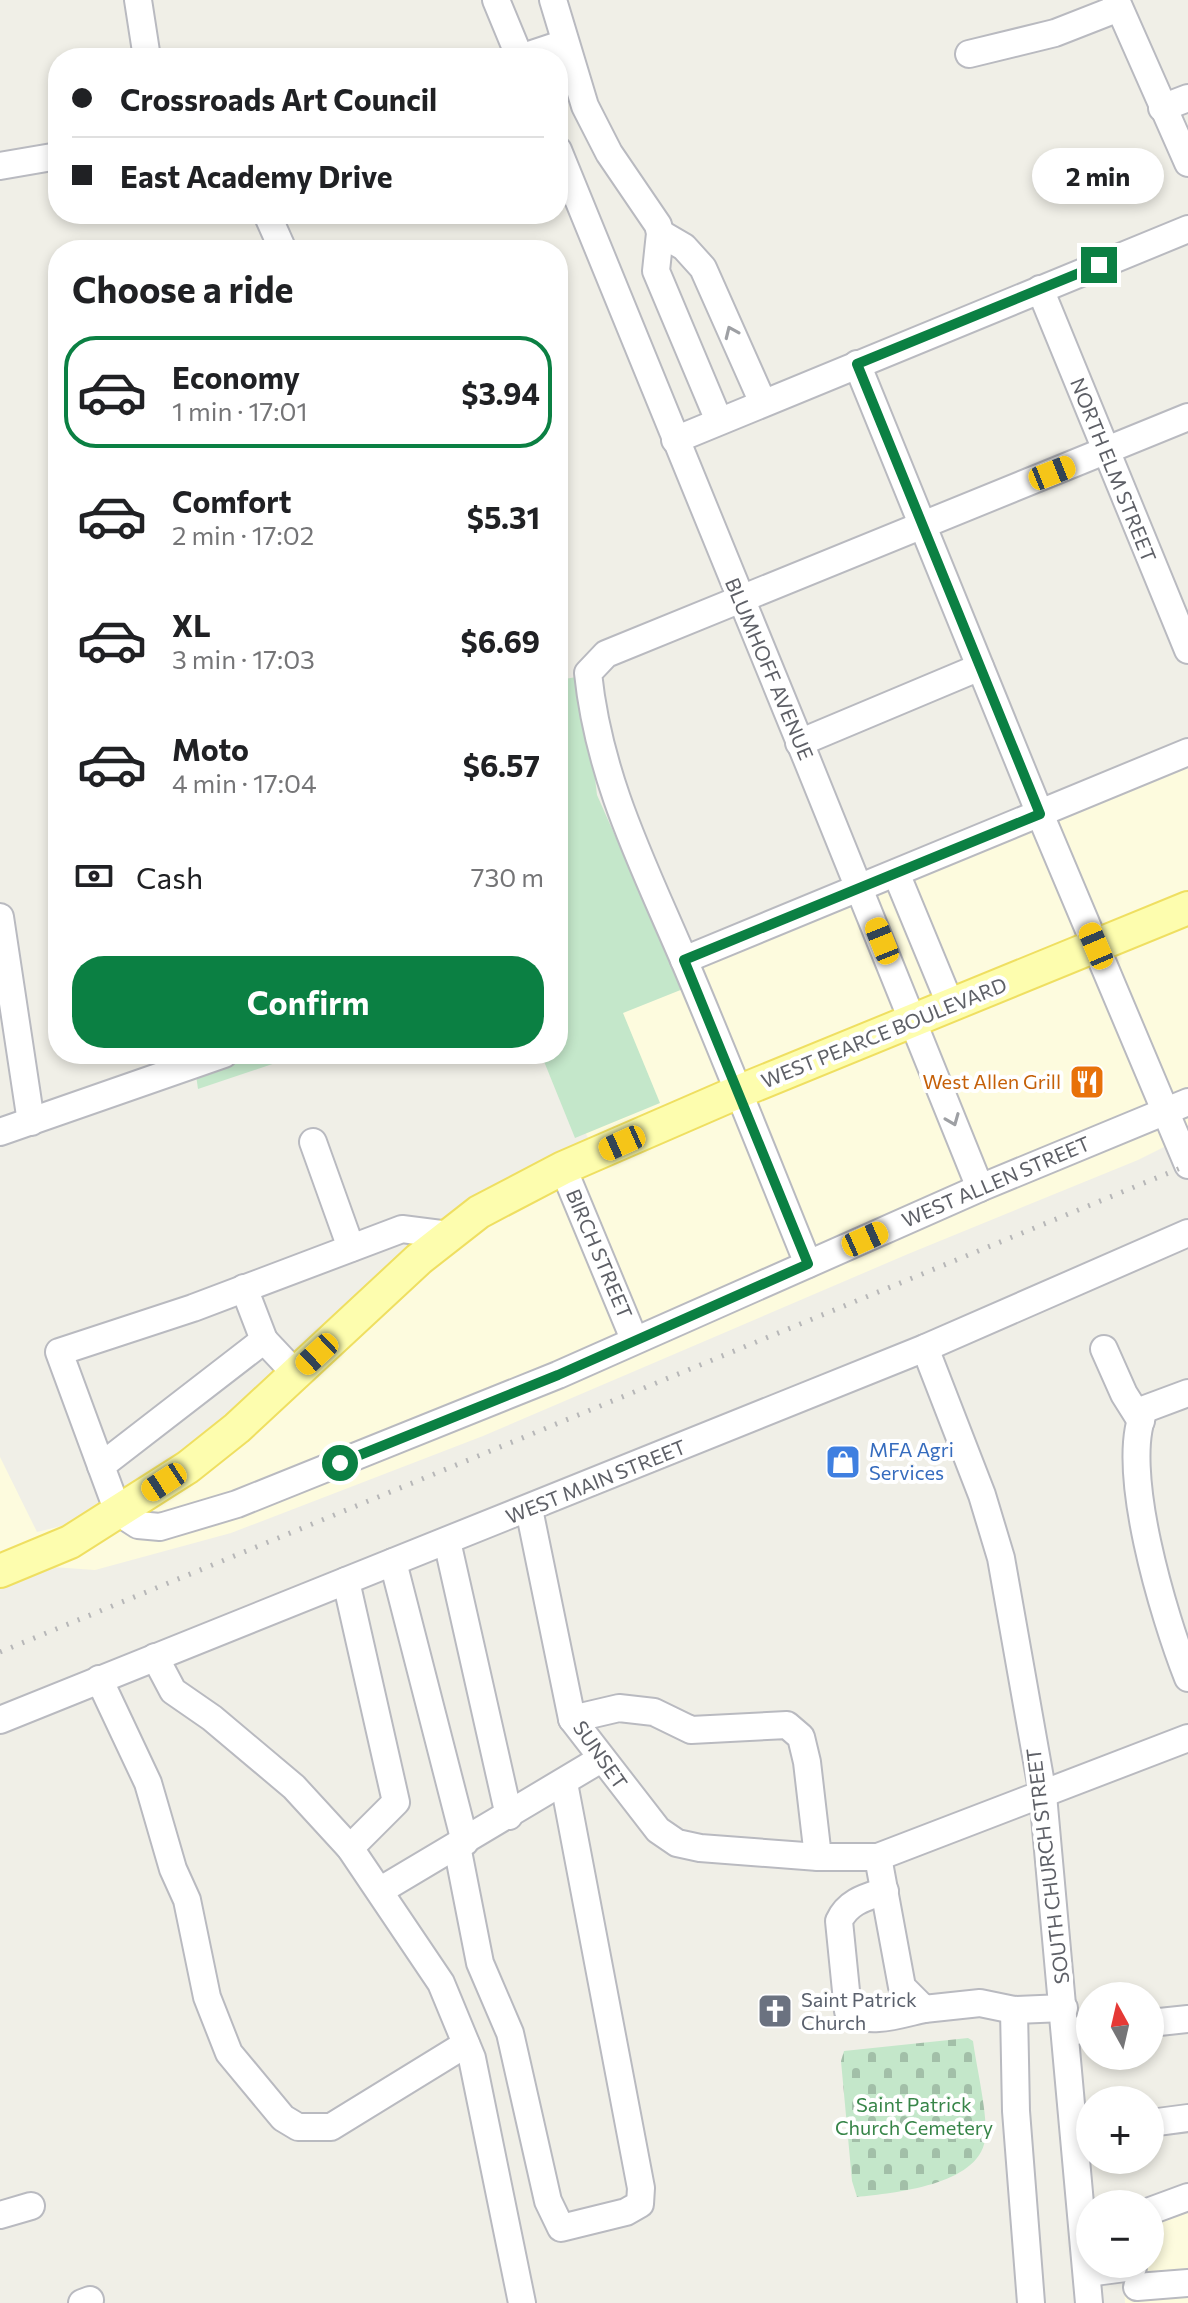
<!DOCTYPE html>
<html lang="en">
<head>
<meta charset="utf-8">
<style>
	:root { --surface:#fff; --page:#f2f2f2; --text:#202124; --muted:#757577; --line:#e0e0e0; --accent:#0b8043 }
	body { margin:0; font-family:Commissioner,sans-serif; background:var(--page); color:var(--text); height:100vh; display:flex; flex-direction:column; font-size:30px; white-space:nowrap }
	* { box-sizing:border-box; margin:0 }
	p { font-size:26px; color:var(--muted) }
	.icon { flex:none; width:44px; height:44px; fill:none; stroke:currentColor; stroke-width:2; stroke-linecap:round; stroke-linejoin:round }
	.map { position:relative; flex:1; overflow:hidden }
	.panel { position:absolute; left:48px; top:240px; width:520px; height:824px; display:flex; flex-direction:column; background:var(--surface); border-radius:32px; box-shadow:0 4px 12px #0003 }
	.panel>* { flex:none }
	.banner { position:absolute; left:48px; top:48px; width:520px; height:176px; border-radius:32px; box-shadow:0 4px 12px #0003; display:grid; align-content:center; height:176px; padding:0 24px; background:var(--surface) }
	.needle { width:52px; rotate:352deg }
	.tools { position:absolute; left:1076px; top:1982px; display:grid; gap:16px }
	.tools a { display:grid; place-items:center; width:88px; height:88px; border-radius:50%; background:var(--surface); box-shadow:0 4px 12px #0003; font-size:40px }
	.end { position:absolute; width:36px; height:36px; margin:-18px; border:10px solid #0b8043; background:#fff; box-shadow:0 0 0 4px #fff }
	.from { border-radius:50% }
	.bubble { position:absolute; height:56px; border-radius:28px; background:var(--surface); box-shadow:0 4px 12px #0003; font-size:26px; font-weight:700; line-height:56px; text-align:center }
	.car { position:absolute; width:24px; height:48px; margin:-24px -12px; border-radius:10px; box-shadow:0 0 6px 2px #0007; background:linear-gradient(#f5c518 24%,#345 0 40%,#f5c518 0 76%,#345 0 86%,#f5c518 0) }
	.banner b { display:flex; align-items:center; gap:28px; height:76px; font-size:30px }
	.banner b+b { border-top:2px solid var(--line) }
	.banner i { width:20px; height:20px; background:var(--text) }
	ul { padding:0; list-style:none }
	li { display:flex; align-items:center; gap:24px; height:112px; margin:0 16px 12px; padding:0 8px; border:4px solid transparent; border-radius:32px }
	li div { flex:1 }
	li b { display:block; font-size:30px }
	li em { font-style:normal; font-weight:700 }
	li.active { border-color:var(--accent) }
	li>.icon { width:72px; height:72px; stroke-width:1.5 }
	h2 { padding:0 24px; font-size:36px; line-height:96px }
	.pay { display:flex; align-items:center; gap:20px; height:88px; padding:0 24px; font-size:30px }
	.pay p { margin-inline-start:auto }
	.primary-button { display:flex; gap:16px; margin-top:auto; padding:16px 24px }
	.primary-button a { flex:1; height:92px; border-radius:32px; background:var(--accent); color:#fff; font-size:32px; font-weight:700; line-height:92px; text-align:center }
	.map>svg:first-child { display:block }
</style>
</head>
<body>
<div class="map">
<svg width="1188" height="2303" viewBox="0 0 1188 2303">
	<defs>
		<pattern id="cemetery-stones" width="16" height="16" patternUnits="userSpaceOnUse" patternTransform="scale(2)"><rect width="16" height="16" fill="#c4e7ca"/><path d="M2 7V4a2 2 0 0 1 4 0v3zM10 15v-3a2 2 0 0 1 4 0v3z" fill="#a2bfa8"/></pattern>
	</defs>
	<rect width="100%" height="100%" fill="#f0efe7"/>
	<g fill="#fdfbde">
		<path d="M1188 747V1135L1138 1160 908 1254 483 1436 231 1533 95 1570 52 1567 0 1584V1457L37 1532 118 1512 419 1259 595 1154 551 1054H558V1029Z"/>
		<path d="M1188 2192V2303H1125L1123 2264H1150V2204H1143L1151 2197Z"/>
	</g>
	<path fill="url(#cemetery-stones)" d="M968 2038 973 2041C976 2065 989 2119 985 2140 978 2185 895 2193 857 2197L852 2181 841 2061 844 2051Z"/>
	<g fill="#c4e7ca">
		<path d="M583 676 597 795 683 989 623 1013 660 1103 575 1138 541 1054H558V680Z"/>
		<path d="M193 1054H302L198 1089Z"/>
	</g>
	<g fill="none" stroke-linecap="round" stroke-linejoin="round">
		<defs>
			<g id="minor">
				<path d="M138 0 147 58"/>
				<path d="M496 0 520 58"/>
				<path d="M553 0 585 106 609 153 658 225 660 233 656 271 719 421"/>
				<path d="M1116 0 1188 163"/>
				<path d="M969 54 1055 33 1119 8"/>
				<path d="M520 58 565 43"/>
				<path d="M1162 108 1188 98"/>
				<path d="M558 150C698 496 842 841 980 1188"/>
				<path d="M0 166 58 156"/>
				<path d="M267 214 283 250"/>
				<path d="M660 233 684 247 703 268 763 403"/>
				<path d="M1040 289 1188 650"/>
				<path d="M857 364 1040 814 1188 1165"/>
				<path d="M675 440 1188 229"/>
				<path d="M799 743 980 667"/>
				<path d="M896 873 951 1006"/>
				<path d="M0 917 31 1122"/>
				<path d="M684 960 1188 752"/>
				<path d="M0 1132 224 1054"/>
				<path d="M313 1142 351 1248"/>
				<path d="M563 1168 634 1339"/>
				<path d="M808 1264C767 1163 727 1061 684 960 643 864 599 779 588 673L606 654 1188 417"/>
				<path d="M244 1288 264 1340"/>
				<path d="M925 1348 982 1495 1001 1558 1043 1795 1089 2303"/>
				<path d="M1104 1349 1124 1394 1141 1421"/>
				<path d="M296 1374 264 1340 101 1466 118 1512 138 1525 160 1527 237 1504 558 1375 980 1188 1188 1102"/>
				<path d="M1188 1393 1145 1409C1117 1465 1165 1620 1188 1678"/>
				<path d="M101 1466 59 1352 193 1308 402 1229 449 1235"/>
				<path d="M529 1509 572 1719 658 1830 677 1843 700 1848 818 1857H878L1188 1738"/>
				<path d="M447 1541 509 1816"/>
				<path d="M393 1562 465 1842"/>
				<path d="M346 1581 396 1802 350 1848"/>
				<path d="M155 1657 173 1691 212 1718 294 1787 350 1848 441 1983 472 2058 522 2303"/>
				<path d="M99 1679 148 1783 173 1869 187 1900 207 1997 229 2053 283 2118 298 2127H331L466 2044"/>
				<path d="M572 1719 619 1708 654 1712 691 1730 787 1725 801 1737 807 1762 818 1857"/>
				<path d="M0 1720 925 1348 1188 1233"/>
				<path d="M457 1846 480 1963 510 2033 548 2201 561 2228 626 2212 640 2204 641 2188 564 1783"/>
				<path d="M878 1857 902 1987 924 2009 980 2003 1014 2010 1064 2008"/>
				<path d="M381 1890 601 1759"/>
				<path d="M885 1891C867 1897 848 1901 839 1921L848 2011C868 2026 901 2014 924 2009"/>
				<path d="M1014 2010 1016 2111 1031 2303"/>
				<path d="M1150 2023 1188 2019"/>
				<path d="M1066 2032 1090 2029"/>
				<path d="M1150 2123 1188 2118"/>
				<path d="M1150 2211 1188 2197"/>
				<path d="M0 2215 31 2206"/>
				<path d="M1087 2273 1133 2267V2264"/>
				<path d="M1137 2287 1188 2283"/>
				<path d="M82 2303 90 2300"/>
			</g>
			<path id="major" d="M0 1571 70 1542 188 1467 237 1428 419 1259 479 1212 563 1168 738 1092 1188 908"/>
		</defs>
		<use href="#minor" stroke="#b9bac0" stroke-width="30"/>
		<use href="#major" stroke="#efdf61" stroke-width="36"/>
		<use href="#minor" stroke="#fff" stroke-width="26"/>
		<use href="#major" stroke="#fdfdae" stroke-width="32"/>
		<path stroke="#b7b7b8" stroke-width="5" stroke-dasharray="2 10" stroke-linecap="butt" d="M0 1652 1188 1165"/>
	</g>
	<defs><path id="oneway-chevron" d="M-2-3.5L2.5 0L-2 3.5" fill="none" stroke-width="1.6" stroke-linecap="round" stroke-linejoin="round" transform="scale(2)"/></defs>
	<g stroke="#9ea0a4">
		<use href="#oneway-chevron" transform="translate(731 332) rotate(-114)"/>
		<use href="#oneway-chevron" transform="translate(953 1120) rotate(68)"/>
	</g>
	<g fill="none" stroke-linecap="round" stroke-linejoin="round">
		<path stroke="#0b8043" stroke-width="10" d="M340 1463 558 1375 808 1264 684 960 1040 814 857 364 1099 265"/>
	</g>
	<defs>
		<symbol id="restaurant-square" viewBox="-11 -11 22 22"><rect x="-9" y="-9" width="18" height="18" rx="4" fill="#e8710a" stroke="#fff"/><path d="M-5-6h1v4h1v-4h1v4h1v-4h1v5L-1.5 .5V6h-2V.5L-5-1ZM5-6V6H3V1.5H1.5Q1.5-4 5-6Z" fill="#fff"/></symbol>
		<symbol id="shop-square" viewBox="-11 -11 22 22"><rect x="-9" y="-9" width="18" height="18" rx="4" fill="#3f7fe0" stroke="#fff"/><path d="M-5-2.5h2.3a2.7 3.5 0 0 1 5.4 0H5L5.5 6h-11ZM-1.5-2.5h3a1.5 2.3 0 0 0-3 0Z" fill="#fff"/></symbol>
		<symbol id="church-square" viewBox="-11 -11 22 22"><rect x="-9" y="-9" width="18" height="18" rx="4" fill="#6b7280" stroke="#fff"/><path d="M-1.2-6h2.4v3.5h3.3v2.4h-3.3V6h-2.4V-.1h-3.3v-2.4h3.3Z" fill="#fff"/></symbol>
	</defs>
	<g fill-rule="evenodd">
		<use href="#restaurant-square" x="1067" y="1062" width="40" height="40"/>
		<use href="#shop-square" x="823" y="1442" width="40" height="40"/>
		<use href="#church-square" x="755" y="1991" width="40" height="40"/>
	</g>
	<g text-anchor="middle" stroke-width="8" stroke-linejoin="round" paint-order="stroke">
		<g font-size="20" fill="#5e6067" stroke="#fff">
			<text transform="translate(1113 470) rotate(68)" y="7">NORTH ELM STREET</text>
			<text transform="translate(769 669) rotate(67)" y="7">BLUMHOFF AVENUE</text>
			<text transform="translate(884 1033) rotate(-22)" y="7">WEST PEARCE BOULEVARD</text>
			<text transform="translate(996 1182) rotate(-23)" y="7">WEST ALLEN STREET</text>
			<text transform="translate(599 1254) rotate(67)" y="7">BIRCH STREET</text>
			<text transform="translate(596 1482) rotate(-22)" y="7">WEST MAIN STREET</text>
			<text transform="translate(600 1755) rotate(55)" y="7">SUNSET</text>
			<text transform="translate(1048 1866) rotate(-97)" y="7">SOUTH CHURCH STREET</text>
		</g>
		<g font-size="20" fill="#c56008" stroke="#fff" text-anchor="end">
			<text x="1061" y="1089">West Allen Grill</text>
		</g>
		<g font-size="20" fill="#366cbe" stroke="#fff" text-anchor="start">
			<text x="869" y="1457">MFA Agri<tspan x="869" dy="23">Services</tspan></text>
		</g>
		<g font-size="20" fill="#5b616d" stroke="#fff" text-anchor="start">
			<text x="801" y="2007">Saint Patrick<tspan x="801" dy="23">Church</tspan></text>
		</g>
		<g font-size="20" fill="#378548" stroke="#fff">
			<text x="914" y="2112">Saint Patrick<tspan x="914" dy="23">Church Cemetery</tspan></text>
		</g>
	</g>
</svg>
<div class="tools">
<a><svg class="needle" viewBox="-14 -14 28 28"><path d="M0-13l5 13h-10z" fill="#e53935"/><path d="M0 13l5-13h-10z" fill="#757577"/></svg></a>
<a>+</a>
<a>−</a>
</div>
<i class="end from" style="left:340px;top:1463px"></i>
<i class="end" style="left:1099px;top:265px"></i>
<div class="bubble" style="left:1032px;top:148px;width:132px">2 min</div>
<i class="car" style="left:1052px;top:473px;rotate:68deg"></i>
<i class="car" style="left:882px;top:941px;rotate:338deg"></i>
<i class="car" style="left:1096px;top:946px;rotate:337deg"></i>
<i class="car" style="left:622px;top:1143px;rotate:246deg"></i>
<i class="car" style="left:865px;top:1239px;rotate:66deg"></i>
<i class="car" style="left:317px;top:1354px;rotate:227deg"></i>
<i class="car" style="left:164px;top:1482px;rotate:237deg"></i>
<div class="banner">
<b><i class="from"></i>Crossroads Art Council</b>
<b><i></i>East Academy Drive</b>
</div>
<section class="panel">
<h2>Choose a ride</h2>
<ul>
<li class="active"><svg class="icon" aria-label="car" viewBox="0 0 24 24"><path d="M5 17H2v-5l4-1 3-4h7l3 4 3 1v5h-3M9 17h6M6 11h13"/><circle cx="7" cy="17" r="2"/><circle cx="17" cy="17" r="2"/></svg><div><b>Economy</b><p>1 min · 17:01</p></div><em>$3.94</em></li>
<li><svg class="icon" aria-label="car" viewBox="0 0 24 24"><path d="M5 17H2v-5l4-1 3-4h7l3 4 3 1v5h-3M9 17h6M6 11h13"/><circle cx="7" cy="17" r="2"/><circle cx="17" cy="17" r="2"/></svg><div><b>Comfort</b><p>2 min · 17:02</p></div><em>$5.31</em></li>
<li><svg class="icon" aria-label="car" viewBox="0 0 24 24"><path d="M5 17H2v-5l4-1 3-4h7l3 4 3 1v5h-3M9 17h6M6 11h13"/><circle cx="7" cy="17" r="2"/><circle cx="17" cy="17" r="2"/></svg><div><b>XL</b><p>3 min · 17:03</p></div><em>$6.69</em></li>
<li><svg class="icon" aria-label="car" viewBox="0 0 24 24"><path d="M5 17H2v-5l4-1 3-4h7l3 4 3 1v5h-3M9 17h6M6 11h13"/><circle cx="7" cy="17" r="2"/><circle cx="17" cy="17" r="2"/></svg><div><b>Moto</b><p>4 min · 17:04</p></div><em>$6.57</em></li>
</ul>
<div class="pay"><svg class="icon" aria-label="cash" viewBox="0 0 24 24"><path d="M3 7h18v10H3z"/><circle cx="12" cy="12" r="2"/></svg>Cash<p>730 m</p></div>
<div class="primary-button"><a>Confirm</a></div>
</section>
</div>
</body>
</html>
